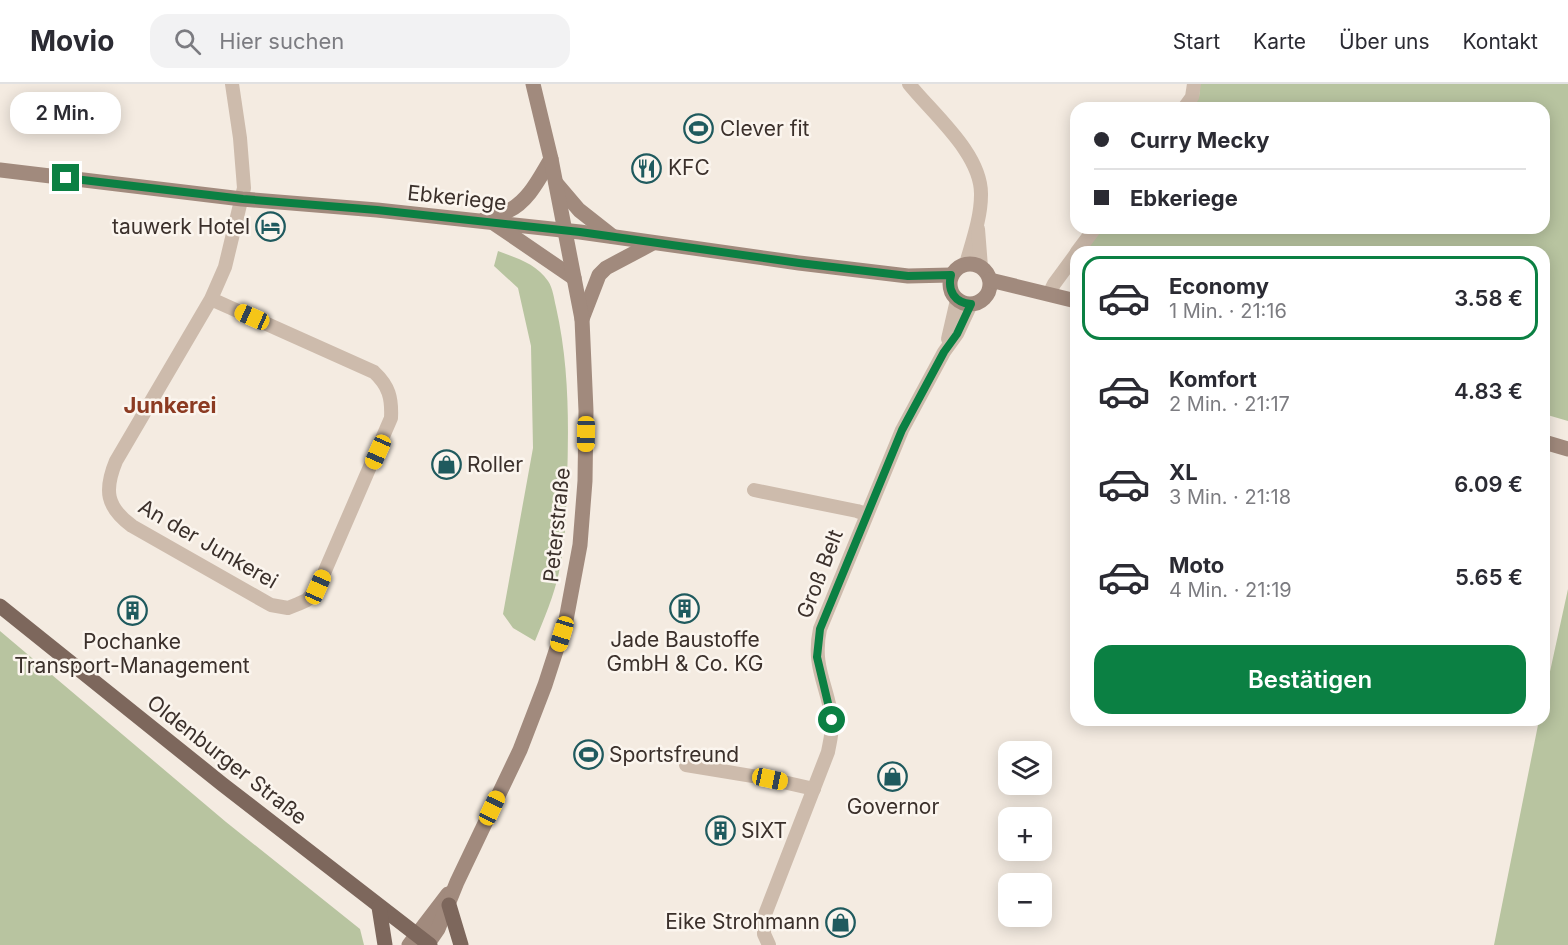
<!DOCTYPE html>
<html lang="de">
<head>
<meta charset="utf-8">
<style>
	:root { --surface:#fff; --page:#f2f2f3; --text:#2b2b33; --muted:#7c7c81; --line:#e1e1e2; --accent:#0b8043 }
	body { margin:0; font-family:Inter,sans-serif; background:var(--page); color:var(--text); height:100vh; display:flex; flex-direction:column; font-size:22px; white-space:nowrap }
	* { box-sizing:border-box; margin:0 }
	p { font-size:20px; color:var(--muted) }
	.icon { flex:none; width:33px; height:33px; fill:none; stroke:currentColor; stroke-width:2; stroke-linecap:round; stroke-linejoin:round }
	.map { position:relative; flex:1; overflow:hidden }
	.drawer { position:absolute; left:1070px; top:162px; width:480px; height:480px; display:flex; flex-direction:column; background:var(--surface); border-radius:18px; box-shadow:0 3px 15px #0003 }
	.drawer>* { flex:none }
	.top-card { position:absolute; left:1070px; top:18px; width:480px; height:132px; border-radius:18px; box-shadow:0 3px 15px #0003; display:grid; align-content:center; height:132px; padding:0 24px; background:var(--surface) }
	.tools { position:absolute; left:998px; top:657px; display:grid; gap:12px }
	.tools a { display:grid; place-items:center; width:54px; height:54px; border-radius:12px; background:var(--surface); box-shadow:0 3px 15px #0003; font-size:30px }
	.end { position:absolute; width:27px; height:27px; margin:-14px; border:8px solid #0b8043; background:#fff; box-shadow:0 0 0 3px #fff }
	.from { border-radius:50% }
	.bubble { position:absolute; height:42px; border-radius:18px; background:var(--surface); box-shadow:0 3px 15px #0003; font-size:20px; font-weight:600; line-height:42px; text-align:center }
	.car { position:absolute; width:18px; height:36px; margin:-18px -9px; border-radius:8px; box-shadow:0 0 4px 2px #0007; background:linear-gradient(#f5c518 24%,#345 0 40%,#f5c518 0 76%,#345 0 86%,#f5c518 0) }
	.top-card b { display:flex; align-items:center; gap:21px; height:57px; font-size:22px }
	.top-card b+b { border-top:2px solid var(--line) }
	.top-card i { width:15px; height:15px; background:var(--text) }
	ul { padding:10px 0 0; list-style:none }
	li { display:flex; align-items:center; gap:18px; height:84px; margin:0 12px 9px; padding:0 12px; border:3px solid transparent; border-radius:18px }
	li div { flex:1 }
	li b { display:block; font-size:22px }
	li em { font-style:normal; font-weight:600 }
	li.selected { border-color:var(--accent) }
	li>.icon { width:54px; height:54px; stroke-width:1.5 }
	.button { display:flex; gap:12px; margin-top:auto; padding:12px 24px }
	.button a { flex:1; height:69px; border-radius:18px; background:var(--accent); color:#fff; font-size:24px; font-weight:600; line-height:69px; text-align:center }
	header { display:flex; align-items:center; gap:36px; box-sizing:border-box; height:84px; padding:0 30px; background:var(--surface); border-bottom:2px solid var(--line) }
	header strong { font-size:28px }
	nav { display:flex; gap:33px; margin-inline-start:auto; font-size:21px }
	.search { width:420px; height:54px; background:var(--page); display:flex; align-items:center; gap:15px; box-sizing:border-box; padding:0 21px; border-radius:18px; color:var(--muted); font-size:22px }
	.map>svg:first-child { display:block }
</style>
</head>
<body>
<header>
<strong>Movio</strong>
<div class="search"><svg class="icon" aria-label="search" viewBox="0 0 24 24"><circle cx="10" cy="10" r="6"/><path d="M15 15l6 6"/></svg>Hier suchen</div>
<nav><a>Start</a><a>Karte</a><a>Über uns</a><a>Kontakt</a></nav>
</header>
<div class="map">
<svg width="1568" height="861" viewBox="0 0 1568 861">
	<rect width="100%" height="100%" fill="#f4ebe1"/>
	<g fill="#b8c4a0">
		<path d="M1200 0H1568V337L1544 330V168H1084L1101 144H1544V24H1191L1199 13Z"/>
		<path d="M498 167C517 174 537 180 548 197 553 204 554 215 556 223 569 280 569 339 567 397 566 427 566 458 559 488 554 512 544 535 535 557L513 544 503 530 533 364 531 262 518 204 494 182Z"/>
		<path d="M1568 505V861H1494L1539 636H1544V615Z"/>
		<path d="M0 547 226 738 360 845 364 861H0Z"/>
	</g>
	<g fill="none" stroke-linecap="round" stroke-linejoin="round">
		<g stroke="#cdbbac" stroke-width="14">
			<path d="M909 0C933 30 982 70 981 111 981 134 972 158 966 180"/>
			<path d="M1184 24 1192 13 1194 0"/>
			<path d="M978 145 981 183"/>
			<path d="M1077 168 1095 144"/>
			<path d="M1049 210 1054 200 1076 170"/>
			<path d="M211 215 374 288C389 302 392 314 391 334L318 503 307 516 298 520 288 524 271 521 132 442C106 423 104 406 116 377L211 215 225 183 244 104 240 54 232 0"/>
			<path d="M948 255 957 216"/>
			<path d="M754 406 857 427 866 430"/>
			<path d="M686 681 770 695 814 705"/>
			<path d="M769 861 764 850V833L828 668C830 657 833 646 832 635 827 600 812 582 820 545L902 346 944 268 957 250 971 220"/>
		</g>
		<g stroke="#a18a7d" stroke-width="15">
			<path d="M0 86 242 115 377 126 580 148 799 179 908 192 951 191"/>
			<path d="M556 99 579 126 612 152"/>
			<path d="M485 135C493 132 501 131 508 127 529 117 540 93 551 75"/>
			<path d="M495 140 574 194"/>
			<circle cx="970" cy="200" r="20"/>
			<path d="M990 196 1076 217"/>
			<path d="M582 235 599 191 606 184 653 159"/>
			<path d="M1544 358 1568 365"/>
			<path d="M409 861 448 810"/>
			<path d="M427 861 438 845 457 798 520 666 545 601 566 536 580 461 585 397 586 327 582 235 551 75 533 0"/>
		</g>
		<g stroke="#7d675c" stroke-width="15">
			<path d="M0 522 222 700 430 861"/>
			<path d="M449 821 461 861"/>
			<path d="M379 823 385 861"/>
		</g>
	</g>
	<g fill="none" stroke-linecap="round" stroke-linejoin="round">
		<path stroke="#0b8043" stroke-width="8" d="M66 94 243 115 377 126 580 148 799 179 908 192 951 191C947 207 955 219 971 220L957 250 944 268 902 346 820 545 817 573 832 636"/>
	</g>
	<defs>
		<symbol id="stadium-ring" viewBox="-11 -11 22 22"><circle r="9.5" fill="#fbf5ee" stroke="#1f5a5e" stroke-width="1.5"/><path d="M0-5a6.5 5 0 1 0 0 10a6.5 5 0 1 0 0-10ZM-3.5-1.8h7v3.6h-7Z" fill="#1f5a5e"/></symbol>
		<symbol id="restaurant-ring" viewBox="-11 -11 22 22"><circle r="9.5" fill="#fbf5ee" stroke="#1f5a5e" stroke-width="1.5"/><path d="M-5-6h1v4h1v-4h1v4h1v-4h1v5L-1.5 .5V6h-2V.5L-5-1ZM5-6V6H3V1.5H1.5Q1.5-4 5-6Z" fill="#1f5a5e"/></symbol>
		<symbol id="hotel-ring" viewBox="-11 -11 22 22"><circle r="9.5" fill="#fbf5ee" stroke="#1f5a5e" stroke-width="1.5"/><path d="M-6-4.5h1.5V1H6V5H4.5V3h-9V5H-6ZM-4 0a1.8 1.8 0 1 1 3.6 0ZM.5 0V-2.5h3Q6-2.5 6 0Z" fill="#1f5a5e"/></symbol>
		<symbol id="shop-ring" viewBox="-11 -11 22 22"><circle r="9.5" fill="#fbf5ee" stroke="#1f5a5e" stroke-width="1.5"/><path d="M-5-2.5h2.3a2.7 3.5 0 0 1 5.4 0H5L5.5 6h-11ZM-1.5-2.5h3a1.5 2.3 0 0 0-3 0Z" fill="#1f5a5e"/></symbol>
		<symbol id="building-ring" viewBox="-11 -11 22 22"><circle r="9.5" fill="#fbf5ee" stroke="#1f5a5e" stroke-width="1.5"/><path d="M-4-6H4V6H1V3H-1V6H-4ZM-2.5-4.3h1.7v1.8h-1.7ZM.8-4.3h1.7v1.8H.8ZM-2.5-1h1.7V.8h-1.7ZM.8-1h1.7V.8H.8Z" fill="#1f5a5e"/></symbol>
	</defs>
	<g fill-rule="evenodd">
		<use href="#stadium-ring" x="682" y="28" width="33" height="33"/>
		<use href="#restaurant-ring" x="630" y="68" width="33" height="33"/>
		<use href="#hotel-ring" x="254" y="126" width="33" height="33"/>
		<use href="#shop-ring" x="430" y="364" width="33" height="33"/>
		<use href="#building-ring" x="668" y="508" width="33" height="33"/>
		<use href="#building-ring" x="116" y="510" width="33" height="33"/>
		<use href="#stadium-ring" x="572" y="654" width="33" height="33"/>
		<use href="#shop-ring" x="876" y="676" width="33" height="33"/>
		<use href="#building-ring" x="704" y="730" width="33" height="33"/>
		<use href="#shop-ring" x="824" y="822" width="33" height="33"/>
	</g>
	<g text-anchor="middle" stroke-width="5" stroke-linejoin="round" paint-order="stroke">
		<g font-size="21" fill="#3b302b" stroke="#fbf5ee" text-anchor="start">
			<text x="720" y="52">Clever fit</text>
			<text x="668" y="91">KFC</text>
			<text x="250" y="150" text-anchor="end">tauwerk Hotel</text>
			<text x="467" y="388">Roller</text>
			<text x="685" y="563" text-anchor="middle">Jade Baustoffe<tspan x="685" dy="24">GmbH &amp; Co. KG</tspan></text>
			<text x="132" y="565" text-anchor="middle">Pochanke<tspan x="132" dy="24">Transport-Management</tspan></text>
			<text x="609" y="678">Sportsfreund</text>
			<text x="893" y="730" text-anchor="middle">Governor</text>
			<text x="741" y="754">SIXT</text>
			<text x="820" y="845" text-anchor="end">Eike Strohmann</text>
		</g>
		<g font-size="21" fill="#3b302b" stroke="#fbf5ee">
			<text transform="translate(457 114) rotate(6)" y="7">Ebkeriege</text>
			<text transform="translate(557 441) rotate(-84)" y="7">Peterstraße</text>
			<text transform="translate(208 460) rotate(30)" y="7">An der Junkerei</text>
			<text transform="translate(820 490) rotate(-69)" y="7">Groß Belt</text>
			<text transform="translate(227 676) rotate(38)" y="7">Oldenburger Straße</text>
		</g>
		<g font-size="22" font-weight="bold" fill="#8c3b22" stroke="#fbf5ee">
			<text x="170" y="329">Junkerei</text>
		</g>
	</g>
</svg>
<div class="tools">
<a><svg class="icon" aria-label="layers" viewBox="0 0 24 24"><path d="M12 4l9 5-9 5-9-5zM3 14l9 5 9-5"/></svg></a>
<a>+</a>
<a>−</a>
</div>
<i class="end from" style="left:832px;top:636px"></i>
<i class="end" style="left:66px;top:94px"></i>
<div class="bubble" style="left:10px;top:8px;width:111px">2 Min.</div>
<i class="car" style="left:252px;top:233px;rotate:294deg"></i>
<i class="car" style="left:586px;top:350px;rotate:181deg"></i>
<i class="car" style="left:378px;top:368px;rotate:204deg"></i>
<i class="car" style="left:318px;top:503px;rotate:24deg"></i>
<i class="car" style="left:562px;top:550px;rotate:197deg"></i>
<i class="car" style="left:770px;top:695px;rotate:102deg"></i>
<i class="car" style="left:492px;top:724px;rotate:25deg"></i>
<div class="top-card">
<b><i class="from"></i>Curry Mecky</b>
<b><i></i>Ebkeriege</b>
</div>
<section class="drawer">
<ul>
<li class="selected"><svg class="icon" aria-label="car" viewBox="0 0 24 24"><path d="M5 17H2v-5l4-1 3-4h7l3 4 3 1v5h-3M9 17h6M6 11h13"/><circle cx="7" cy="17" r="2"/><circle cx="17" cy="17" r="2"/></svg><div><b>Economy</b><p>1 Min. · 21:16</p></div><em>3.58 €</em></li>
<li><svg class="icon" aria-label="car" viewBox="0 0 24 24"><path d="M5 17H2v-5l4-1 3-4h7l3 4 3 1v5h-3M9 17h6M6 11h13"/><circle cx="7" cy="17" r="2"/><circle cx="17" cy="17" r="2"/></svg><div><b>Komfort</b><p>2 Min. · 21:17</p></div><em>4.83 €</em></li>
<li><svg class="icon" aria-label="car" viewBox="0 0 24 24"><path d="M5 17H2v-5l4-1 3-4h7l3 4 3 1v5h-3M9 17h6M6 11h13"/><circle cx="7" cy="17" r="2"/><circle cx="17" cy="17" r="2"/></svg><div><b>XL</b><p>3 Min. · 21:18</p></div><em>6.09 €</em></li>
<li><svg class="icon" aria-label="car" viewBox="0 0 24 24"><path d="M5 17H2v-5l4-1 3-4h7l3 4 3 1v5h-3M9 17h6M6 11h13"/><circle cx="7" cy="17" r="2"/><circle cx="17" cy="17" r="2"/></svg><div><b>Moto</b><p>4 Min. · 21:19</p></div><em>5.65 €</em></li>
</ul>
<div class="button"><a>Bestätigen</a></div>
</section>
</div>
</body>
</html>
